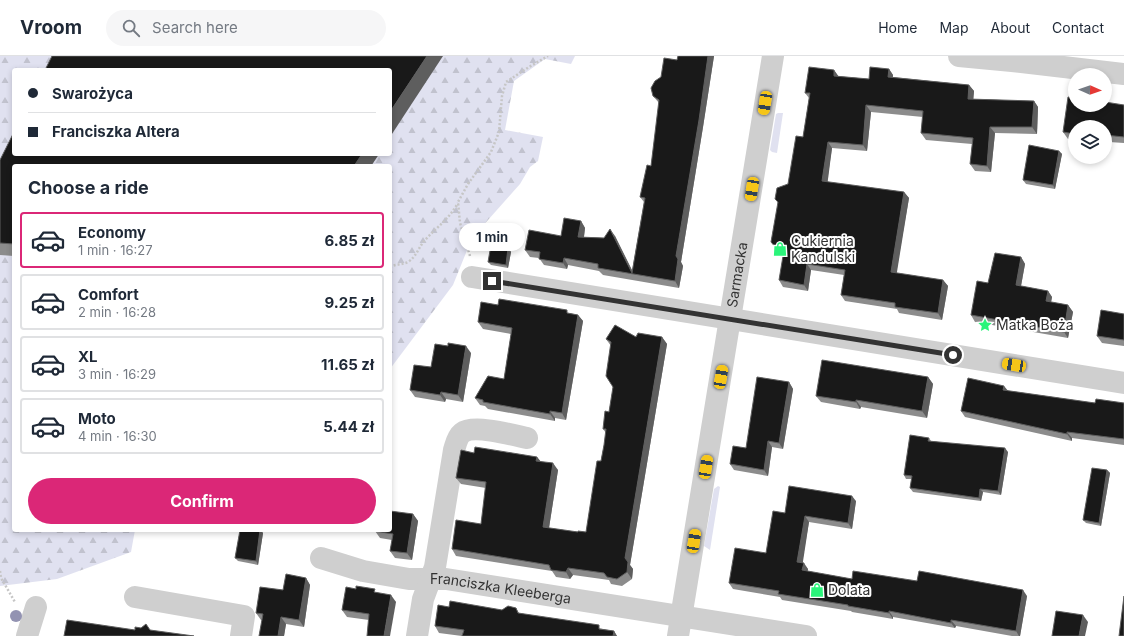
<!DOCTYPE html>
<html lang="en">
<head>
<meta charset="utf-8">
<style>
	:root { --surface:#fff; --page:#f6f6f7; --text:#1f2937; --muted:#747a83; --line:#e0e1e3; --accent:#db2777 }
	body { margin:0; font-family:Inter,sans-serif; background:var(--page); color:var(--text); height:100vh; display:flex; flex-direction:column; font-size:15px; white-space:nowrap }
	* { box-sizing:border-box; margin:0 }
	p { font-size:13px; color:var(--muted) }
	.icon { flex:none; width:22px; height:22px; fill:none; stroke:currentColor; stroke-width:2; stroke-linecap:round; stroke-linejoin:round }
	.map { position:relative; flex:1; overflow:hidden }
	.panel { position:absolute; left:12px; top:108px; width:380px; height:368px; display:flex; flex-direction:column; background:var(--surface); border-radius:4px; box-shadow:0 2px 6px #0003 }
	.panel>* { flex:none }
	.guide { position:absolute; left:12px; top:12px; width:380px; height:88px; border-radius:4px; box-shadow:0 2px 6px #0003; display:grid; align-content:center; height:88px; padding:0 16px; background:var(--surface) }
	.needle { width:26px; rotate:92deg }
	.fabs { position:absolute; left:1068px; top:12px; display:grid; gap:8px }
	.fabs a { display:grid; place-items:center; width:44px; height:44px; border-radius:50%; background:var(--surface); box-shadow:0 2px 6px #0003; font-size:20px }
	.end { position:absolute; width:18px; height:18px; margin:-9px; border:5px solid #323232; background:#fff; box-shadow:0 0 0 2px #fff }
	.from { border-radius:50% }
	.bubble { position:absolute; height:28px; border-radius:14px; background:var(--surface); box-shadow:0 2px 6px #0003; font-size:13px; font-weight:700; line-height:28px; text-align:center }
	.car { position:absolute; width:12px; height:24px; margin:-12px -6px; border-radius:5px; box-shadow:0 0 3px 1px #0007; background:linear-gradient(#f5c518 24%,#345 0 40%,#f5c518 0 76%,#345 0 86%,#f5c518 0) }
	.guide b { display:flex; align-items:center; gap:14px; height:38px; font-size:15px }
	.guide b+b { border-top:1px solid var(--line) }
	.guide i { width:10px; height:10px; background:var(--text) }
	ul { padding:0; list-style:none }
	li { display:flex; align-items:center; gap:12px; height:56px; margin:0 8px 6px; padding:0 8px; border:2px solid var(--line); border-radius:4px }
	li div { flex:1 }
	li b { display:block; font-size:15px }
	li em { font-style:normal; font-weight:700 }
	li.current { border-color:var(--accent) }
	li>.icon { width:36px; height:36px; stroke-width:1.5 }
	h2 { padding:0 16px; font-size:18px; line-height:48px }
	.action { display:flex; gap:8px; margin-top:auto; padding:8px 16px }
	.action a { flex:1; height:46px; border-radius:24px; background:var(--accent); color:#fff; font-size:16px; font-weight:700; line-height:46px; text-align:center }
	header { display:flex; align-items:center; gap:24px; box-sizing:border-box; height:56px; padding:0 20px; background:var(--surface); border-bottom:1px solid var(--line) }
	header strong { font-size:19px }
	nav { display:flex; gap:22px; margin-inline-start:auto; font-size:14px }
	.search { width:280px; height:36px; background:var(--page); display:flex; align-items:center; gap:10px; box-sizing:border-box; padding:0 14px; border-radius:22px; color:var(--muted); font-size:15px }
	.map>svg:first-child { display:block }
</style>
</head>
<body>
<header>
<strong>Vroom</strong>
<div class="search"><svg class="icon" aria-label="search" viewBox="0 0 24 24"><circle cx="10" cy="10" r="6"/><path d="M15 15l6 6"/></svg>Search here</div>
<nav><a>Home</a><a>Map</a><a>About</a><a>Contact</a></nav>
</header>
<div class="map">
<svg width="1124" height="580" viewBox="0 0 1124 580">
	<defs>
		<pattern id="forest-firs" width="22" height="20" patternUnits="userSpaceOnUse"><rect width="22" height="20" fill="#e0e1f0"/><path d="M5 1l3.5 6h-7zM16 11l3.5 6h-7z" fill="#c1c2ce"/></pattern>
	</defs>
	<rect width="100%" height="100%" fill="#fff"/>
	<g fill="#e0e1f0">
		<path d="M778 57H783L777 97 772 96 770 94 776 58Z"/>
		<path d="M718 430 720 431 710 494 704 490 714 433Z"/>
	</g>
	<path fill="url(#forest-firs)" fill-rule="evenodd" d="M0 0H575L571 8 545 3 514 25 505 74 543 81 538 105 530 111 520 128 472 182 453 229 390 313V110H14V474H135L131 496 57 523 0 530ZM14 14H390V98H14Z"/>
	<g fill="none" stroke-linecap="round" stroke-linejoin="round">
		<g stroke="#c6c6c6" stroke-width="2.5" stroke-dasharray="2 2" stroke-linecap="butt">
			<path d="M470 200 460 167 458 146 468 128 491 96 499 76 502 40 506 26 529 11 548 0"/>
			<path d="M390 211C395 208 402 209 408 206 417 200 418 192 425 184 437 171 449 163 458 147"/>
			<path d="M0 515 1 522 15 546"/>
		</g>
		<g stroke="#cfcfcf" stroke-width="22">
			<path d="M959 0 1012 5 1124 18"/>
			<path d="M472 221 1124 327"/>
			<path id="s1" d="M321 502 363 515 409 523H446L806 580"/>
			<path d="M135 541 244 560 241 580"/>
			<path d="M27 580 36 551"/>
			<path d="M417 580 423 543 435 511 454 394C456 388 457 381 462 377 473 368 513 379 527 382"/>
			<path id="s2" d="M678 580 773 0"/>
		</g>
	</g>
	<circle fill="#9393b2" cx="16" cy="560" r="6"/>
	<g fill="#8c8c8c">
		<path d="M678 0H714L703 71 681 206 683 210 679 232 603 219 599 215 568 209 567 213 544 209 539 202 530 201 525 194 561 180 581 165 585 172 584 181 604 182 615 180 632 215 644 146 640 141 651 110 659 47 653 40 661 21 677 4Z"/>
		<path d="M889 13 893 19V21L969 29 974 35 973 43 1034 45 1038 51 1037 78 995 77 991 116 975 115 970 108 972 88 926 84 921 77 923 61 871 56 867 95 832 92 827 126 904 136 909 142 896 217 943 224 948 230 942 264 899 257 897 253 845 245 841 239 844 219 811 214 808 235 783 231 779 224 783 201 771 186 778 147 775 143 788 128 803 81 809 42 805 37 834 14 838 20 869 23Z"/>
		<path d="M1124 49V87L1109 86V89H1105V71H1075V84L1068 83 1063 76Z"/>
		<path d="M1059 95 1062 98 1055 133 1026 128 1023 124Z"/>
		<path d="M379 98 371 110H14V200L0 199V104Z"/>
		<path d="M508 192 511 196 508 212 491 209 488 206Z"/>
		<path d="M1021 201 1025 208 1021 230 1048 235 1052 241 1051 246 1068 249 1073 256 1068 282 975 266 971 259 988 227Z"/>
		<path d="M498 249 570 257 578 259 583 265 566 364 555 362V365L488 353 485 350 480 349 475 342 504 323 511 278 483 273 478 266Z"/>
		<path d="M1124 258V290L1102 287 1097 280Z"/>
		<path d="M636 281H662L667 288 630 509 633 513 632 523 622 530 611 528 609 524 573 519 570 523 556 521 552 515 456 500 452 493 481 468 486 432 461 428 456 422 474 397 537 401 540 405 558 414 549 472 578 476H586L604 389 606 377 603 373 609 356 613 331 611 290 606 283Z"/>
		<path d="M471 297 463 346 446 343 445 346 415 341 410 334 431 311Z"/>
		<path d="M928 321 933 328 927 362 861 351 860 353 821 346 816 340Z"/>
		<path d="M789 326 793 333 783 393 772 391 768 420 734 414 730 408 746 392Z"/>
		<path d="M1008 335 1095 347H1124V389L1072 382V385L965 361 961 355Z"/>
		<path d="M929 382 931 385 1008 396 1001 439 983 436 981 445 913 436 910 432 912 423H906L904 419Z"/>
		<path d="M1107 414 1110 417 1101 470 1086 467 1083 464Z"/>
		<path d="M856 445 852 473 809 466 802 507 808 513 807 515 852 523 917 525 1027 540 1020 580H1012L956 570 955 572 893 561V563L852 556 851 555 782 544 780 541 733 533 729 527 766 497 785 457Z"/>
		<path d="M413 458 418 465 412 504 395 502 390 495 392 484 380 482 375 475Z"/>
		<path d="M240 474H261L263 477 258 509 238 505 235 502Z"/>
		<path d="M306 522 310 529 304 571 286 568 284 580H259L262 564H261L256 557 283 534Z"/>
		<path d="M378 537 396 546 369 564 347 561 342 554Z"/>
		<path d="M449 551 502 554 516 552 519 557 614 575 617 580H462L439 577 435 570Z"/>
	</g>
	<g fill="#5e5e5e">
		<path d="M427 0H443L390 81V56Z"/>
		<path d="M708 0H714L703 71 681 206 683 210 679 232 675 225 676 200Z"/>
		<path d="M889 13 893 19 892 27 888 21Z"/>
		<path d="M834 14 839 21 834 20Z"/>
		<path d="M969 29 974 35 973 49 968 43Z"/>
		<path d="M1034 45 1038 51 1037 78 1032 71Z"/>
		<path d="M866 49 871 56 867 95 863 89Z"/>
		<path d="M990 71 995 77 991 116 987 110Z"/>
		<path d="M1105 80 1109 86V89L1105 84Z"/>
		<path d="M828 86 832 92 827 131 822 125Z"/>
		<path d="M1059 95 1062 98 1055 133 1053 129Z"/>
		<path d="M362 98H379L371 110H354Z"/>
		<path d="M904 136 909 142 896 222 891 216Z"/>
		<path d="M581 165 585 172 583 188 578 181Z"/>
		<path d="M610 173 615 180 634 218H633Z"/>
		<path d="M508 192 511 196 508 212 506 209Z"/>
		<path d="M1021 201 1025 208 1020 235 1016 229Z"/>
		<path d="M564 202 568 209 567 213 563 207Z"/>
		<path d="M807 208 811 214 808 235 804 229Z"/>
		<path d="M943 224 948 230 942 264 938 257Z"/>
		<path d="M1048 235 1052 241 1050 252 1046 245Z"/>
		<path d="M1068 249 1073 256 1068 282 1064 276Z"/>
		<path d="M578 259 583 265 566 364 562 357Z"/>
		<path d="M662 281 667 288 630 509 633 513 632 523 627 516 625 502Z"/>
		<path d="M466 290 471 297 463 346 458 339Z"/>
		<path d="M928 321 933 328 927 362 922 355Z"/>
		<path d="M789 326 793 333 783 393 779 387Z"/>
		<path d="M1004 330 1009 336 1003 334Z"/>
		<path d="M441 336 446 343 445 346 440 339Z"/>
		<path d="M856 344 861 351 860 353 856 346Z"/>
		<path d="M550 355 555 362V365L550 358Z"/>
		<path d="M1067 376 1072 382V385L1067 378Z"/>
		<path d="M768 385 772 391 768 420 764 414Z"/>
		<path d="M1005 392 1008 396 1001 439 998 435Z"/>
		<path d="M537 401 542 407 536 405Z"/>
		<path d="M553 407 558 414 548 478 543 471Z"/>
		<path d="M1107 414 1110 417 1101 470 1099 467Z"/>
		<path d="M980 433 983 436 981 445 979 442Z"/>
		<path d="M852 440 856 445 852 473 848 467Z"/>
		<path d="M413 458 418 465 412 504 407 497Z"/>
		<path d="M805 460 809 466 802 512 797 506Z"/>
		<path d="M260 474 263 477 258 509 256 505Z"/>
		<path d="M804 507 808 513 807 520 802 514Z"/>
		<path d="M568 512 573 519 570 523 566 516Z"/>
		<path d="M306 522 310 529 304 571 299 564Z"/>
		<path d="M1023 534 1027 540 1020 580H1019L1016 575Z"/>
		<path d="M391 539 396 546 390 580H384Z"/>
		<path d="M889 555 893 561V563L889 557Z"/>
		<path d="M1083 559 1088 566 1085 580H1079Z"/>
		<path d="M281 561 286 568 284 580H278Z"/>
		<path d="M951 564 956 570 955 572 951 567Z"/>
		<path d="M614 575 617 580H613Z"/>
	</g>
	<g fill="#191919" stroke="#5e5e5e">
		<path d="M52 0H427L390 56V14H45Z"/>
		<path d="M678 0H708L699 64 676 200 678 203 675 225 598 212V208L564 202 563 207 539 203 540 196 525 194 529 174 561 180 564 162 581 165 578 181 604 182 610 173 632 217 645 142 640 141 647 109 651 110 659 44 653 40 651 32 655 25 661 21 664 2 677 4Z"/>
		<path d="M809 11 834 14V20L869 23 870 11 889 13 888 21 969 29 968 43 1034 45 1032 71H990L987 110 970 108 973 82 921 77 923 55 866 49 863 89 828 86 822 125 904 136 891 216 943 224 938 257 895 251V247L841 239 845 214 807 208 804 229 779 224 783 200 771 186 778 146 775 143 777 132 788 128 796 80 803 81 810 37H805Z"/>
		<path d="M1068 41 1075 42V49H1105V46L1124 49V81L1105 79V71H1075V78L1063 76Z"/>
		<path d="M14 76V98H362L354 110H14V188L0 187V104Z"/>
		<path d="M1029 89 1059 95 1053 129 1023 124Z"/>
		<path d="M491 189 508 192 506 209 488 206Z"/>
		<path d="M995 197 1021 201 1016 229 1048 235 1046 245 1068 249 1064 276 971 259 977 225 988 227Z"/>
		<path d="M499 243 567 254V257L578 259 562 357 550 355V358L483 346V344L475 342 488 320 504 323 512 272 478 266 481 246 498 249Z"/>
		<path d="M1101 254 1124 258V284L1097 280Z"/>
		<path d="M615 269 636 281 638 277 662 281 625 502 628 506 627 516 617 523 607 521 604 517 568 512 566 516 551 514 549 509 452 493 456 464 481 468 486 426 456 422 461 394 474 397 475 391 537 401 536 405 553 407 543 471 578 476V475L586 476 597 405H601L604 389 606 373H603L605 355 609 356 613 331 606 320 611 286 606 283Z"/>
		<path d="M448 287 466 290 458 339 441 336 440 339 410 334 414 309 431 311 435 288 448 290Z"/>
		<path d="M822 304 928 321 922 355 856 344V346L816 340Z"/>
		<path d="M757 321 789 326 779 387 768 385 764 414 730 408 733 390 746 392Z"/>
		<path d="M968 322 1004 330 1003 334 1095 347 1096 343 1124 347V383L1067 376V378L961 355Z"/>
		<path d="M910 379 929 382 928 385 1005 392 998 435 980 433 979 442 910 432 912 420 904 419Z"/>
		<path d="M1092 412 1107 414 1099 467 1083 464Z"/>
		<path d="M789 430 852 440 848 467 805 460 797 506 804 507 802 514 852 523 853 515 917 525 919 515 1023 534 1016 575 951 564V567L889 555V557L848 550V549L778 538 779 535 729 527 735 492 766 497 773 455 785 457Z"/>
		<path d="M390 455 413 458 407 497 390 495 393 478 375 475V474H390Z"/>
		<path d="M240 474H260L256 505 235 502Z"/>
		<path d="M286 518 306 522 299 564 281 561 278 580H259L263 558 256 557 260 531 283 534Z"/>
		<path d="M356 530 375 533 374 536 391 539 384 580H367L369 558 342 554 346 531 356 533Z"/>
		<path d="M1124 540V580H1119Z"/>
		<path d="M450 545 502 554 508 550 516 552 518 557 599 569V573L614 575 613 580H462L464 574 435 570 438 549 449 551Z"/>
		<path d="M1056 555 1083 559 1079 580H1052Z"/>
		<path d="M67 564 135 574V571L141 572 146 568 150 574 194 580H64Z"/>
	</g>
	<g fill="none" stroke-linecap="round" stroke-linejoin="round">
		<path stroke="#323232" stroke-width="5" d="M492 225 953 299"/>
	</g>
	<defs>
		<symbol id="shop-bare" viewBox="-9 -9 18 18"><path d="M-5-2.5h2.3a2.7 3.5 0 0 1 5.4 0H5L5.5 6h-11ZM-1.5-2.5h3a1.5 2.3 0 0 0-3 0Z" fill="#2af47a" stroke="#fff" stroke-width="2.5" paint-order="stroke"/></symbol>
		<symbol id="sight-bare" viewBox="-9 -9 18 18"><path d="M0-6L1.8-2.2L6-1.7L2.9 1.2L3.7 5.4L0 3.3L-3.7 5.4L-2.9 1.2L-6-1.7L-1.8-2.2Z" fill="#2af47a" stroke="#fff" stroke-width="2.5" paint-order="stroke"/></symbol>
	</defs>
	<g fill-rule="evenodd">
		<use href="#shop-bare" x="770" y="183" width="20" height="20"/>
		<use href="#sight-bare" x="975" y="259" width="20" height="20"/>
		<use href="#shop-bare" x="807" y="524" width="20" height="20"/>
	</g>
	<g text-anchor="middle" stroke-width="4" stroke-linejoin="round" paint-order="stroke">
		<g font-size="14" fill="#323232" stroke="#fff" text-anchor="start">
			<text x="791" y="190">Cukiernia<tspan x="791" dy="16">Kandulski</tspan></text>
			<text x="996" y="274">Matka Boża</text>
			<text x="828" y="539">Dolata</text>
		</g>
		<g font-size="14" fill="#323232" stroke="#fff">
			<text dy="5" stroke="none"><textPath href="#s2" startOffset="366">Sarmacka</textPath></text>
			<text dy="5" stroke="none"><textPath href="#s1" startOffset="183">Franciszka Kleeberga</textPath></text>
		</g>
	</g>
</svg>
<div class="fabs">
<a><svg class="needle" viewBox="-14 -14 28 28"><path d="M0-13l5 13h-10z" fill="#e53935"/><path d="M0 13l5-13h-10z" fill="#747a83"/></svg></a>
<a><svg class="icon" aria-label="layers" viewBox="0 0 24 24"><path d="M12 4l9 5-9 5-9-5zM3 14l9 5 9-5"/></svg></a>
</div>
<i class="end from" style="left:953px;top:299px"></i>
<i class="end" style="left:492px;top:225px"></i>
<div class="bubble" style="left:459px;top:167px;width:66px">1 min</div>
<i class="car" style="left:765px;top:47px;rotate:189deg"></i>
<i class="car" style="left:752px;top:133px;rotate:189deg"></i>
<i class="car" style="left:1014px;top:309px;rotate:279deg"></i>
<i class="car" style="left:721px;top:321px;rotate:10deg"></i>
<i class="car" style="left:706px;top:411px;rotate:9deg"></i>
<i class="car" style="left:694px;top:485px;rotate:9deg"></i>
<div class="guide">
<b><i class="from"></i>Swarożyca</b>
<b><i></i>Franciszka Altera</b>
</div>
<section class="panel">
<h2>Choose a ride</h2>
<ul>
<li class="current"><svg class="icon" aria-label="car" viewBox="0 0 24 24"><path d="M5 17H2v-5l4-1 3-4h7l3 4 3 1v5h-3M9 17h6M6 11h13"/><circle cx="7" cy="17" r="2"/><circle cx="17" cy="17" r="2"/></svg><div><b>Economy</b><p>1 min · 16:27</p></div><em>6.85 zł</em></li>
<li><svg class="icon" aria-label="car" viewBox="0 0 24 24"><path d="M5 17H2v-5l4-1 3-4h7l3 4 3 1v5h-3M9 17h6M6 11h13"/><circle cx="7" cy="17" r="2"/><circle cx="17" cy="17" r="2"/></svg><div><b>Comfort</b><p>2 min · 16:28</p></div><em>9.25 zł</em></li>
<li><svg class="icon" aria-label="car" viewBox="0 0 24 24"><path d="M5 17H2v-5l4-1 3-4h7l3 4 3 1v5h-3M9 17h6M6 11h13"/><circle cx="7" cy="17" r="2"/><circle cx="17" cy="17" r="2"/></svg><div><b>XL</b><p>3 min · 16:29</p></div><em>11.65 zł</em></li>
<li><svg class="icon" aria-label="car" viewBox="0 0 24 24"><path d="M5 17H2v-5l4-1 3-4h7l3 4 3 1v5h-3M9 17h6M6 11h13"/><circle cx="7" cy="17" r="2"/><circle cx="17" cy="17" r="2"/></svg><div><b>Moto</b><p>4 min · 16:30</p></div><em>5.44 zł</em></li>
</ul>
<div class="action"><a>Confirm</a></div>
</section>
</div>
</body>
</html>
